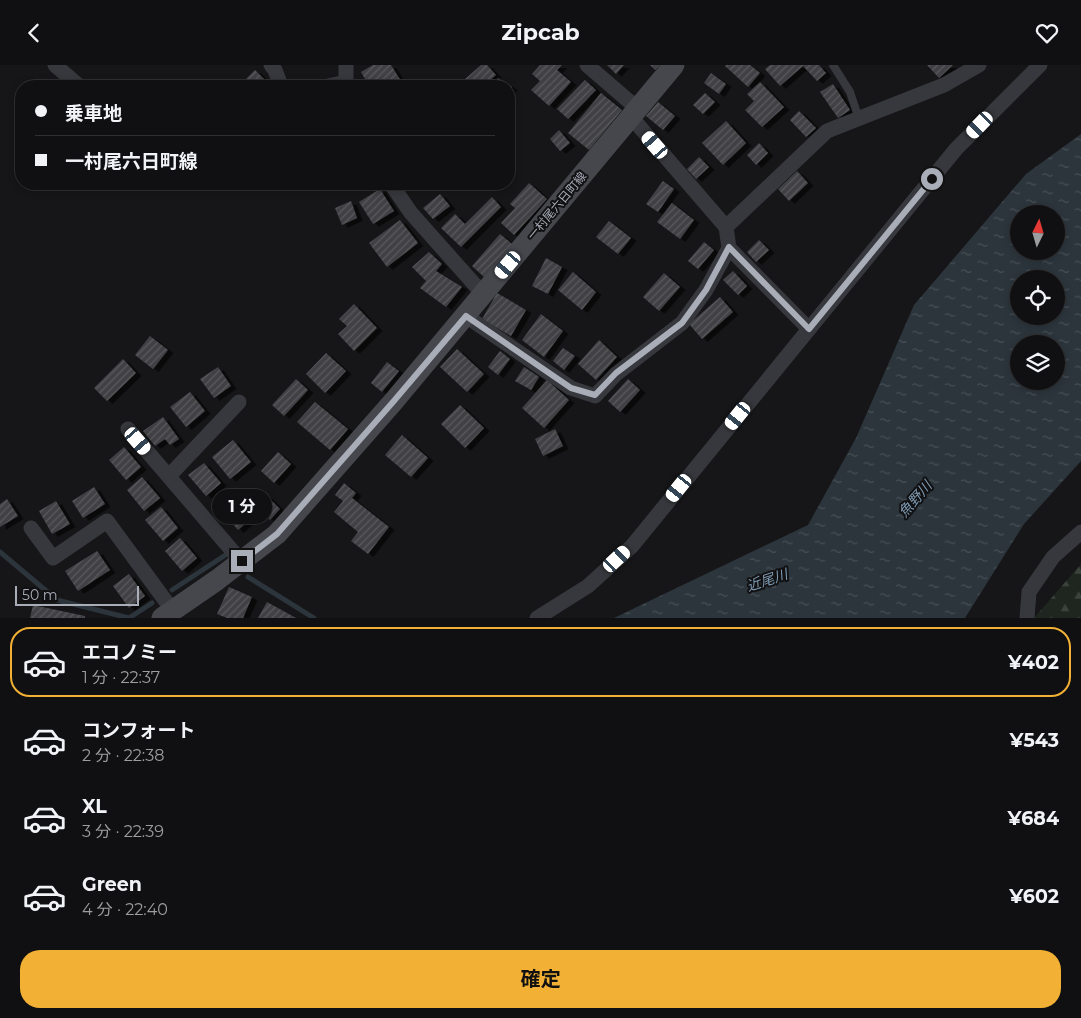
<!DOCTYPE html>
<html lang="ja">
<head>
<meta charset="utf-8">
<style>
	:root { --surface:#101012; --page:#1e1e20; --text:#f1f3f6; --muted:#9c9d9f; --line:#303032; --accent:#f2b134 }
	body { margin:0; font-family:Montserrat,"Noto Sans JP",sans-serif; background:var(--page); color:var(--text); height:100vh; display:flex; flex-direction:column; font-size:19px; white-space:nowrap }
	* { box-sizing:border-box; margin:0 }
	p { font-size:16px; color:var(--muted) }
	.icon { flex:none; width:28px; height:28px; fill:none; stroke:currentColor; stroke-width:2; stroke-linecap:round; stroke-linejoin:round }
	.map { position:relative; height:553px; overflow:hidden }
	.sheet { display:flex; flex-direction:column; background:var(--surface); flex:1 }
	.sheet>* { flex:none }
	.guide { position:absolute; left:15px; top:15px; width:500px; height:110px; border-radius:20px; box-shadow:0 2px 8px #0003,0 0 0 1px var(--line); display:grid; align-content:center; height:110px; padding:0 20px; background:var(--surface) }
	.needle { width:32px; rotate:5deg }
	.buttons { position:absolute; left:1010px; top:140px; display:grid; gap:10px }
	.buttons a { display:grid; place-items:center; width:55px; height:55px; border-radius:50%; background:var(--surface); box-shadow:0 2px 8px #0003,0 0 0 1px var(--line); font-size:25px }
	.scale { position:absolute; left:15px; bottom:12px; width:124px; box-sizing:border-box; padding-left:5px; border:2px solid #a8adb8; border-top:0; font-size:14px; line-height:18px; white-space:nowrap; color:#a8adb8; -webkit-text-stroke:4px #111113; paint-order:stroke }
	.end { position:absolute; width:22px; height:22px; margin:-11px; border:6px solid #a8adb8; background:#111; box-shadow:0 0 0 2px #111 }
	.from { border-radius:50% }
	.bubble { position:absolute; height:35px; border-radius:18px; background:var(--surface); box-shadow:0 2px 8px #0003,0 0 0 1px var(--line); font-size:16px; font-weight:700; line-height:35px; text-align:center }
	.car { position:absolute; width:15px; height:30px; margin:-15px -8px; border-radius:6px; box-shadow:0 0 4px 1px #0007; background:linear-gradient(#fff 24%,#345 0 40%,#fff 0 76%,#345 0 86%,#fff 0) }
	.guide b { display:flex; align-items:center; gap:18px; height:48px; font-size:19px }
	.guide b+b { border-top:1px solid var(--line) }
	.guide i { width:12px; height:12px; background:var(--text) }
	ul { padding:9px 0 0; list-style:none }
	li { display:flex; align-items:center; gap:15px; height:70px; margin:0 10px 8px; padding:0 10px; border:2px solid transparent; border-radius:20px }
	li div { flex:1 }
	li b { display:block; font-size:19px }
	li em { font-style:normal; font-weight:700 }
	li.active { border-color:var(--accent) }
	li>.icon { width:45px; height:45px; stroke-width:1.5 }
	.button { display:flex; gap:10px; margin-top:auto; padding:10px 20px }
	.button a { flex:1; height:58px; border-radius:20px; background:var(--accent); color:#111; font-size:20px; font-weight:700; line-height:58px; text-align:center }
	header { display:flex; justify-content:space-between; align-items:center; height:65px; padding:0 20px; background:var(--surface); font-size:22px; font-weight:700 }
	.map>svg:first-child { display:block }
</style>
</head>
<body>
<header><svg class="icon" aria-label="back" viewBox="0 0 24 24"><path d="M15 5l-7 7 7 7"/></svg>Zipcab<svg class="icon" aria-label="heart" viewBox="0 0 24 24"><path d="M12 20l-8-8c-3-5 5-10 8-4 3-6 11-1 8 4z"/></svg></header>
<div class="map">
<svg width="1081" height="553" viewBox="0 0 1081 553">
	<defs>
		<pattern id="forest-firs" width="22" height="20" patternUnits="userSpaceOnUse" patternTransform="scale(1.25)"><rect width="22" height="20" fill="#1e261f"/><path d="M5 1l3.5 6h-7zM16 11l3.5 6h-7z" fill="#3c433d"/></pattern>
		<pattern id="water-ripples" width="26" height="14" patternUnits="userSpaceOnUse" patternTransform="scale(1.25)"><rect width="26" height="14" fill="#2c353c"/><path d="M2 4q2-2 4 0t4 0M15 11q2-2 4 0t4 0" fill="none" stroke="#485056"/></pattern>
		<pattern id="building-hatch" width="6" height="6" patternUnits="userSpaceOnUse" patternTransform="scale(1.25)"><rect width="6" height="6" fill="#404145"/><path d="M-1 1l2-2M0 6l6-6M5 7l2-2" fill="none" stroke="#595a5e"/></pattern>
		<filter id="shadow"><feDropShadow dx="5.5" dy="3" stdDeviation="0" flood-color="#0009"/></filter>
	</defs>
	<rect width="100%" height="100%" fill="#161618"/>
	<path fill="url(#forest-firs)" d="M1081 499V553H1034Z"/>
	<path fill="url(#water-ripples)" fill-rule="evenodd" d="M1081 69V396L1024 459 965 553H614L808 460 856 373 914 240 1026 109ZM1019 149H1056V186H1019ZM1019 214H1056V251H1019ZM1019 279H1056V316H1019Z"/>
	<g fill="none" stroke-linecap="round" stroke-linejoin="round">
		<g stroke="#2c353c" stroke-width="5">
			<path d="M0 487 57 535 129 553 152 538"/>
			<path d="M248 512 314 553"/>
			<path d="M172 525 227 489"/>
		</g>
	</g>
	<g fill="url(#building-hatch)" filter="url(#shadow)">
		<path d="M373 0H391L404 21H369L361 7Z"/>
		<path d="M481 0H487L496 10 483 21H457Z"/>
		<path d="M540 0H562L557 5 571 17 549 41 531 25 540 16 532 9Z"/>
		<path d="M607 0H624L616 9Z"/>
		<path d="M650 0H660L655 5Z"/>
		<path d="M726 0H750L760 8 748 22 725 1Z"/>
		<path d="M770 0H819L826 8 817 16 803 1 780 21 765 4Z"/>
		<path d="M927 0H953L939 13Z"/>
		<path d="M255 5 264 14 256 21H245L242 18Z"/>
		<path d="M711 8 726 19 719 29 704 18Z"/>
		<path d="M498 13 512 22 509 26V21H492Z"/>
		<path d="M585 15 596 25 568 54 557 44Z"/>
		<path d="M760 17 784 42 762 62 745 45 754 36 747 29Z"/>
		<path d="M833 19 850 45 838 53 820 27Z"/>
		<path d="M601 28 622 45 589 85 568 68Z"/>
		<path d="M705 28 715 37 703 49 693 40Z"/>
		<path d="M658 37 675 51 663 65 646 51Z"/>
		<path d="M799 46 816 63 806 72 790 55Z"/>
		<path d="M726 56 746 78 723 100 702 78Z"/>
		<path d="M559 65 570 78 560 86 550 74Z"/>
		<path d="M759 78 768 88 756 100 747 90Z"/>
		<path d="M699 92 709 102 696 114 687 104Z"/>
		<path d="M797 106 808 118 789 136 778 124Z"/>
		<path d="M663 116 674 124 658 147 646 139Z"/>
		<path d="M529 118 547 134 514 170 501 158 515 143 510 139Z"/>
		<path d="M380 124 394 146 373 159 359 137Z"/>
		<path d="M440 129 450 141 433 154 423 143Z"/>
		<path d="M492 132 501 142 461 182 441 163 455 149 465 159Z"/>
		<path d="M351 136 357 153 342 160 335 143Z"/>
		<path d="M672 138 694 155 680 174 657 157Z"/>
		<path d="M400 155 418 178 387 202 369 178Z"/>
		<path d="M609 156 631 173 618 189 596 172Z"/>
		<path d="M500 169 512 179 484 212 472 201Z"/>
		<path d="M759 175 769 185 756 197 747 187Z"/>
		<path d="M704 177 714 185 698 204 688 196Z"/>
		<path d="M429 187 442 199 436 206 462 222 446 242 420 223 426 216 412 202Z"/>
		<path d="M546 193 562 202 548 229 532 221Z"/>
		<path d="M733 206 747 221 738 230 723 215Z"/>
		<path d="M573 207 596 227 582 245 558 225Z"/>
		<path d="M664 208 680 222 659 246 643 232Z"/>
		<path d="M497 228 526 245 511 271 482 254Z"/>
		<path d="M720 232 733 247 702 274 689 259Z"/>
		<path d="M354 239 377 263 354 286 338 269 347 261 339 254Z"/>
		<path d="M541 249 563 266 544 292 522 275Z"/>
		<path d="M150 271 168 285 153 304 135 290Z"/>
		<path d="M599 275 617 292 596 315 578 299Z"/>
		<path d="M563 283 575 291 564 305 553 296Z"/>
		<path d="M457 284 484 309 467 327 440 302Z"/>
		<path d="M500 286 510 294 498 310 488 302Z"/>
		<path d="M326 288 346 306 325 328 306 309Z"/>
		<path d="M123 294 136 308 107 336 94 323Z"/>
		<path d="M387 297 399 306 382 327 371 318Z"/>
		<path d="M218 302 231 321 214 333 200 314Z"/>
		<path d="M524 302 539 312 531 325 515 316Z"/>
		<path d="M296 314 308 325 284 351 272 340Z"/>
		<path d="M628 314 640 325 620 347 608 336Z"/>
		<path d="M547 315 569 335 544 363 522 343Z"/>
		<path d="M190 327 205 346 186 362 170 342Z"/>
		<path d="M315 337 348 364 330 385 297 357Z"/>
		<path d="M460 340 484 363 465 383 441 359Z"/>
		<path d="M163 352 179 374 170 380 165 374 155 381 143 366Z"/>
		<path d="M555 364 563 381 543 391 535 374Z"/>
		<path d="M402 370 428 393 411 412 385 390Z"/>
		<path d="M233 375 251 397 230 414 212 392Z"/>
		<path d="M124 382 141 402 126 415 109 395Z"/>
		<path d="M278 387 291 399 274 418 261 406Z"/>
		<path d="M204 398 221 418 206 431 188 410Z"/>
		<path d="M142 412 160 433 144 446 127 425Z"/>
		<path d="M344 418 356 428 352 433 389 462 368 489 351 476 358 467 334 447 343 436 335 430Z"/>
		<path d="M94 422 105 439 83 453 72 436Z"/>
		<path d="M261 425 280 444 270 455 250 435Z"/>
		<path d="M236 432 253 452 238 465 220 444Z"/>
		<path d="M7 434 18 451 0 462V439Z"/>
		<path d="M56 436 70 459 52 469 39 446Z"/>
		<path d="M161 442 178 463 163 476 145 455Z"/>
		<path d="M180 473 197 493 182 506 165 486Z"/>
		<path d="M97 486 110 505 78 526 65 506Z"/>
		<path d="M129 509 145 531 129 543 113 521Z"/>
		<path d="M229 522 252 532 243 553H227L217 549Z"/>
		<path d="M267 537 296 553H258Z"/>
		<path d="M33 540 85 551V553H30Z"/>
	</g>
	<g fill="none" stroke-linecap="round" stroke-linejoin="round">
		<path stroke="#37383d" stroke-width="8" d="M833 0 850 27 859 54"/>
		<g stroke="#37383d" stroke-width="15">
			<path d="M55 0 79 21"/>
			<path d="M271 0 275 5 281 21"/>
			<path d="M346 0V17L348 21"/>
			<path d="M587 0 638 44"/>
			<path d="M328 21 346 17"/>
			<path d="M632 53 726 162 729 183 809 264"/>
			<path d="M391 119 411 148 483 229"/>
			<path d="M726 162 827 66 944 20 979 0"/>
			<path d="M466 251 571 323 595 331 616 309 682 258 706 225 729 183"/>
			<path d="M128 364 241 496"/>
			<path d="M169 411 239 337"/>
			<path d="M31 463 53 493 107 456 173 546"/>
			<path d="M537 553 588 521 632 481 956 84 1040 0"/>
			<path d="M1027 553 1029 527 1053 492 1081 467"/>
		</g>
		<path stroke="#45474d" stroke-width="21" d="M162 553 217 515 277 469 393 337 674 0"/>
	</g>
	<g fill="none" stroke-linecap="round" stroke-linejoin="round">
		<path stroke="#a8adb8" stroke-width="6" d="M242 496 277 469 393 337 466 251 571 323 595 330 616 308 682 258 706 225 729 182 809 264 932 114"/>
	</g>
	<g text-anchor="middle" stroke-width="4" stroke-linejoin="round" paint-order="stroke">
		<g font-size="12" fill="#a8adb8" stroke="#111113">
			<text transform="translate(557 141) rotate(-50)" y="4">一村尾六日町線</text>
		</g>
		<g font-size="14" font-style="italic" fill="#7f9bb3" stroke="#111113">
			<text transform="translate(915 434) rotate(-49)" y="5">魚野川</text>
			<text transform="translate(767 515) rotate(-18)" y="5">近尾川</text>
		</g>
	</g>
</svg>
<div class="buttons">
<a><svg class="needle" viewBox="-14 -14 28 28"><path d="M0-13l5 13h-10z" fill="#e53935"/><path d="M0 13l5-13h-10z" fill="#9c9d9f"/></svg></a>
<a><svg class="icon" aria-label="locate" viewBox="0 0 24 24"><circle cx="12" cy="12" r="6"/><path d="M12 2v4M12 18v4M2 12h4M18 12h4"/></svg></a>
<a><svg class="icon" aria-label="layers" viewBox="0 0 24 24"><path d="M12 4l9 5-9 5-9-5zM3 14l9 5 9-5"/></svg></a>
</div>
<div class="scale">50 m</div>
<i class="end from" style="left:932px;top:114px"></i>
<i class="end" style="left:242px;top:496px"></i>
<div class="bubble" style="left:212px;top:424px;width:60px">1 分</div>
<i class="car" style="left:980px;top:60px;rotate:224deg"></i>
<i class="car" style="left:655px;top:80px;rotate:319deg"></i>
<i class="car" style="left:508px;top:200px;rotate:220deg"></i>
<i class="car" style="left:738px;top:351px;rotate:219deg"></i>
<i class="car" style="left:138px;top:376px;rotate:139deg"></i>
<i class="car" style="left:679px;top:423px;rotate:219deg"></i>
<i class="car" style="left:617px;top:494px;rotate:47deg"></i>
<div class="guide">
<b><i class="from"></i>乗車地</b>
<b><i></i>一村尾六日町線</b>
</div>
</div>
<section class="sheet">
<ul>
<li class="active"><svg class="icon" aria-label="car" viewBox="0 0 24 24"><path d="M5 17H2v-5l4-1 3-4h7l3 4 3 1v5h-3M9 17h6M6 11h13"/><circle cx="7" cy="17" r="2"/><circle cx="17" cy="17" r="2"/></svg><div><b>エコノミー</b><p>1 分 · 22:37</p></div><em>¥402</em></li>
<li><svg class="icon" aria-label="car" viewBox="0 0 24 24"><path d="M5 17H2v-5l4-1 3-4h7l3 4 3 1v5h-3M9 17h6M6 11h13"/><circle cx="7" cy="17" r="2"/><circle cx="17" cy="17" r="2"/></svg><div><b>コンフォート</b><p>2 分 · 22:38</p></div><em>¥543</em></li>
<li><svg class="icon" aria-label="car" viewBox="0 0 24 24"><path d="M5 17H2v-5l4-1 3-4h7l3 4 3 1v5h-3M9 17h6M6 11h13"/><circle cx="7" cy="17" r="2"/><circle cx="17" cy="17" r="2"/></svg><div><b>XL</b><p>3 分 · 22:39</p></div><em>¥684</em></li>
<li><svg class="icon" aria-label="car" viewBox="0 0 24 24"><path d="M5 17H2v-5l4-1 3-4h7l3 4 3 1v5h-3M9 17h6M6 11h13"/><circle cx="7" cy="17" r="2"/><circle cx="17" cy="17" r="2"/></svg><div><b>Green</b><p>4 分 · 22:40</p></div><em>¥602</em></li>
</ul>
<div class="button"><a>確定</a></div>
</section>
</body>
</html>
